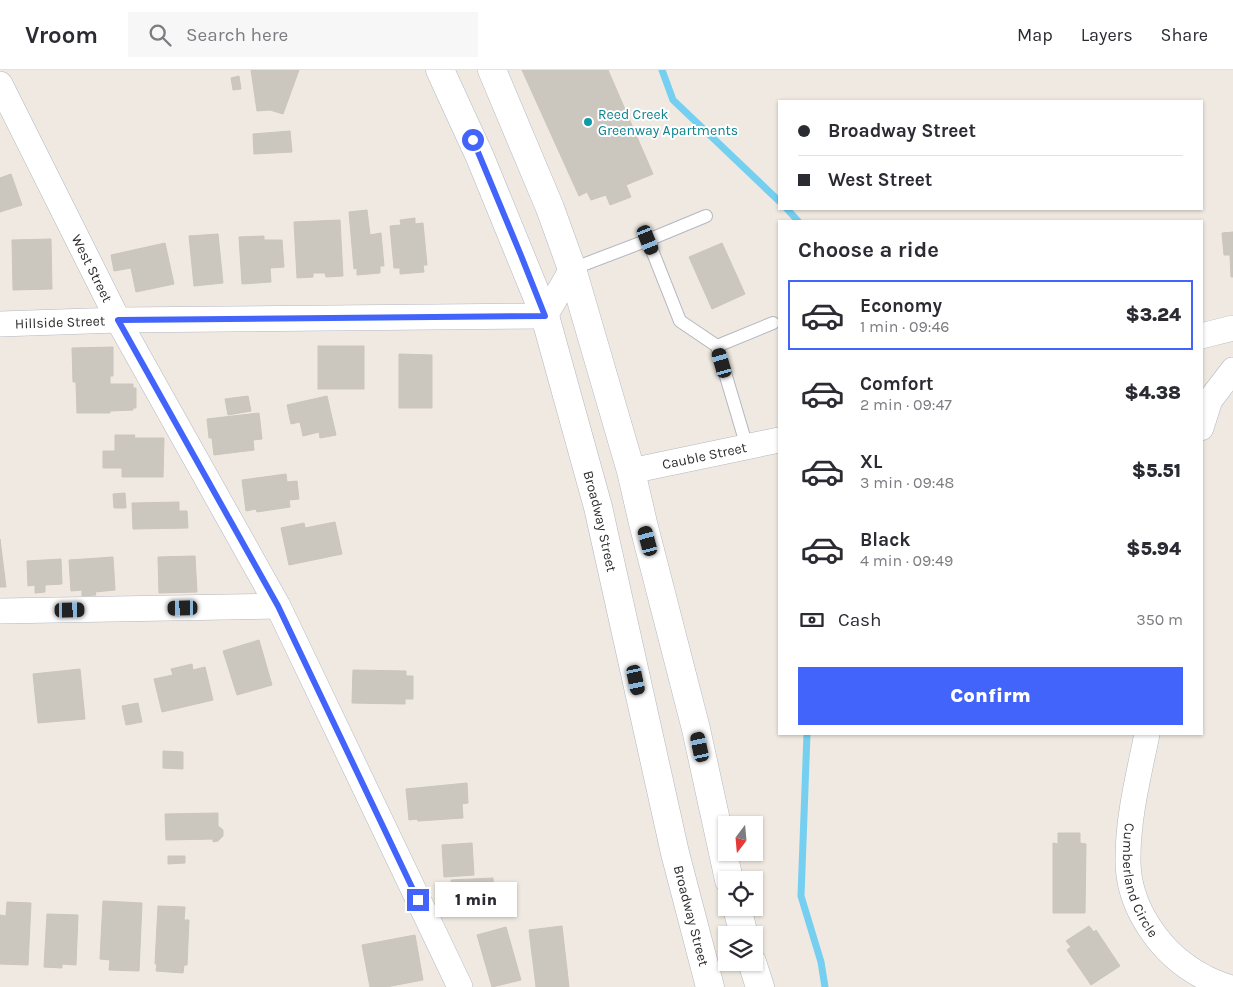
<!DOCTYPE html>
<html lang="en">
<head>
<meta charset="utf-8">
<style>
	:root { --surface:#fff; --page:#f7f7f7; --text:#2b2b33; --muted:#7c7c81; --line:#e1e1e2; --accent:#4264fb }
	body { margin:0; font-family:Karla,sans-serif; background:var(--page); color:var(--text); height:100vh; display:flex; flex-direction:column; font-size:19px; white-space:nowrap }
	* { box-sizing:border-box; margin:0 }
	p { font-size:16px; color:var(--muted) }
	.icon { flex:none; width:28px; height:28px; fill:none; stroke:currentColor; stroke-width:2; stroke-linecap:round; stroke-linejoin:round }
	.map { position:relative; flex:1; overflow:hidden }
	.sheet { position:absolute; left:778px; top:150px; width:425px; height:515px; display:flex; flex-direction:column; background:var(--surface); border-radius:0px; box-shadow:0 1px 4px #0004 }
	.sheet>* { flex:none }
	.banner { position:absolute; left:778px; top:30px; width:425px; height:110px; border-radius:0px; box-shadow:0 1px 4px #0004; display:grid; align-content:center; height:110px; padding:0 20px; background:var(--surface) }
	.needle { width:32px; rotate:196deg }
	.controls { position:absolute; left:718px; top:746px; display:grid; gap:10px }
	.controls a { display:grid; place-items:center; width:45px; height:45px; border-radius:0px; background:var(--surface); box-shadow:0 1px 4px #0004; font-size:25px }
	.end { position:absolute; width:22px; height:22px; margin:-11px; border:6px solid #4264fb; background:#fff; box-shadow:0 0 0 2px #fff }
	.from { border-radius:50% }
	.bubble { position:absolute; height:35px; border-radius:0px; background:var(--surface); box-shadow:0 1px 4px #0004; font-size:16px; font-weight:800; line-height:35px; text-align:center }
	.car { position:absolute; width:15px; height:30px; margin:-15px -8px; border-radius:6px; box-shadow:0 0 4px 1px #0007; background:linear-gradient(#222 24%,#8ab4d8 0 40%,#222 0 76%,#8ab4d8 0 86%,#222 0) }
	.banner b { display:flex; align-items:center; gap:18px; height:48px; font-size:19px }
	.banner b+b { border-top:1px solid var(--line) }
	.banner i { width:12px; height:12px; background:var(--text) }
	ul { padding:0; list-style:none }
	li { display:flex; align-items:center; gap:15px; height:70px; margin:0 10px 8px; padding:0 10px; border:2px solid transparent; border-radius:0px }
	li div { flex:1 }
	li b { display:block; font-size:19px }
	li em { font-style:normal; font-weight:800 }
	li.on { border-color:var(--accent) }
	li>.icon { width:45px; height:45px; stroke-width:1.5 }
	h2 { padding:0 20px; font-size:22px; line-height:60px }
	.pay { display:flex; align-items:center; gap:12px; height:55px; padding:0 20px; font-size:19px }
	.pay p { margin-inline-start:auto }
	.cta { display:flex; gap:10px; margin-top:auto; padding:10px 20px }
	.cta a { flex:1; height:58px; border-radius:0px; background:var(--accent); color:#fff; font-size:20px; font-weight:800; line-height:58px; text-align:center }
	header { display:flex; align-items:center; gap:30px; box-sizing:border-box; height:70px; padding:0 25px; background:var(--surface); border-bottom:1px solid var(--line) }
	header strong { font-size:24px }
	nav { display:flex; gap:28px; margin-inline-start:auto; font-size:18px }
	.search { width:350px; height:45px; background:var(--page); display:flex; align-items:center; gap:12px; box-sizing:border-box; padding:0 18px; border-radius:0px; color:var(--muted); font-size:19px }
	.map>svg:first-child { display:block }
</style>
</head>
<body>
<header>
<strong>Vroom</strong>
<div class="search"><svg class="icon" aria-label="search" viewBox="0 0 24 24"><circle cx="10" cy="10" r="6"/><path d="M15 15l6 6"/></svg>Search here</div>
<nav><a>Map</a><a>Layers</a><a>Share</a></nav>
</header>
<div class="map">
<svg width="1233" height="917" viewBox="0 0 1233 917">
	<rect width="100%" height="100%" fill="#efe9e1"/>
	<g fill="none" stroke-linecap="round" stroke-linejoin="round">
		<g stroke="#75cff0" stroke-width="7">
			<path d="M662 0 673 30 779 131"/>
			<path d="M787 139 798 151"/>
			<path d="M807 664 801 826 821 892 825 917"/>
		</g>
	</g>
	<g fill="#cbc7bf" stroke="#cbc5ba">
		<path d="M251 0H299L283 44 270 40 257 41Z"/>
		<path d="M522 0H608L653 104 626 115 631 127 610 135 606 125 591 130 587 122 579 126Z"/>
		<path d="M239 6 241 19 233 20 231 8Z"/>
		<path d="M290 61 292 82 254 84 253 64Z"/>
		<path d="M11 104 22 135 0 142V108Z"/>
		<path d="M367 140 370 165 381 163 384 196H380V203L357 205V198L354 199 349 142Z"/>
		<path d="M415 148V154L423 153 427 195H423L424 202 400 204V198H394L390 156 401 155 400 150Z"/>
		<path d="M340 150 343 206 326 207 325 203H313V207L297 208 294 152Z"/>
		<path d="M1233 162V207H1231L1230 185H1224L1222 163Z"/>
		<path d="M218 164 223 213 194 216 189 166Z"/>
		<path d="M264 166V170H282L284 197 270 198 271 212 242 214 239 167Z"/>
		<path d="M51 169 52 219 13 220 12 170Z"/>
		<path d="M165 173 174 214 136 222 131 198 114 201 111 185Z"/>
		<path d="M722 173 745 224 712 239 689 187Z"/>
		<rect x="318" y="276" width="46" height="43"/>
		<path d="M113 277V306H110V314H133V318H136V338H133V340L110 341V343H77L76 312H73L72 278Z"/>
		<path d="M399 284 432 285V338H399Z"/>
		<path d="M248 326 251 341 228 345 225 329Z"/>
		<path d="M327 326 336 365 320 368 319 362 303 366 300 352 291 354 287 335Z"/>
		<path d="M259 343 262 369 253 370 254 380 214 385 212 368H209L207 349Z"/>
		<path d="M115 365H135L134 368H164L163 407H122V398H103V381H115Z"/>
		<path d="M286 404 287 412 297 411 299 429 289 430 290 437 257 442 256 439 246 441 242 410Z"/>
		<path d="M125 423 126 438H114L113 424Z"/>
		<path d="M179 432V441H187L188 458 133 459 132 433Z"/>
		<path d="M335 452 342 484 289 495 281 458 304 453 305 458Z"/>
		<path d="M0 469 6 517H0Z"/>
		<path d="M195 486 197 522 159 523 158 487Z"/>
		<path d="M113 487 115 520 95 522 96 525 82 526V520L71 521 69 490Z"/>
		<path d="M61 489 62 514 45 515V522L35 523V515L28 516 27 491Z"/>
		<path d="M259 570 272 615 237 625 223 581Z"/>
		<path d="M192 594 193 600 205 597 213 630 162 642 154 609 173 605 171 599Z"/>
		<path d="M80 599 85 649 38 653 33 604Z"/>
		<path d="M353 600 406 601V606H413V629H405V634L352 633Z"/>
		<path d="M138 633 142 652 126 655 122 636Z"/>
		<path d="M163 681 183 682V699L163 698Z"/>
		<path d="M467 713 468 733 462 734 463 748 418 751 417 749 409 750 406 719Z"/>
		<path d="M218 743V756L223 760V766L218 771 213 772V769L166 770 165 744Z"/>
		<path d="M1058 763H1080V773L1086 774 1085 843H1053V773L1058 774Z"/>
		<path d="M472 773 474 805 444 807 442 775Z"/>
		<path d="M168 786H185V793L168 794Z"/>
		<path d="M493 808 494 831 452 833 451 810Z"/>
		<path d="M103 831 142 833 139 901 109 900 110 890 100 889Z"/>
		<path d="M7 832 31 833 28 895 0 894V845L6 846Z"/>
		<path d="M158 836 185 837 184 850H189L187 895H184L183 903 156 901 157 894H155Z"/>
		<path d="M47 844 78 845 76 895 62 894V898L44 897Z"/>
		<path d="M562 856 569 917H536L529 860Z"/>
		<path d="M1089 856 1094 862 1096 860 1120 896 1091 915 1067 880 1071 877 1066 871Z"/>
		<path d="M506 857 521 910 492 917 477 865Z"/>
		<path d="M415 865 423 910 386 917H370L362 875Z"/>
	</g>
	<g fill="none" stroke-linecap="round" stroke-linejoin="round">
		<defs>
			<g id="lane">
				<path d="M648 170 706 146"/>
				<path d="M572 199 648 170 680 251 717 276 747 377"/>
				<path d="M717 276 773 253"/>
			</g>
			<g id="street">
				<path id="s1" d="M0 14 118 250 278 536 460 917"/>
				<path id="s2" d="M0 254 118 250 545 246 572 199"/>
				<path d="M1201 266 1233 258"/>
				<path d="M1201 358 1210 330 1233 300"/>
				<path id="s3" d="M631 401 779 370"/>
				<path d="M0 541 278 536"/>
				<path id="s4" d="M1147 664C1139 704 1128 746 1128 788 1127 837 1161 885 1204 907 1211 911 1220 914 1228 917"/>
			</g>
			<g id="secondary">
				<path id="s5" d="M440 0 480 87 545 246 598 437 675 783 710 917"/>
				<path d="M492 0 550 138 572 199 631 401 643 453 696 659 729 810"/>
				<path d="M737 838 744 865"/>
				<path d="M752 892 760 917"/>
			</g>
		</defs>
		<use href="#lane" stroke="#b4b7c1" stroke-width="14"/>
		<use href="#street" stroke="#b4b7c1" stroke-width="26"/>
		<use href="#secondary" stroke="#b4b7c1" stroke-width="29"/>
		<use href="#lane" stroke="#fff" stroke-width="12"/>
		<use href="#street" stroke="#fff" stroke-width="25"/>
		<use href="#secondary" stroke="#fff" stroke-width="28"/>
	</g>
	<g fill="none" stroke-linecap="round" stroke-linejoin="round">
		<path stroke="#4264fb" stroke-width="6" d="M418 830 278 536 118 250 545 246 520 183 473 70"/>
	</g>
	<circle fill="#0f9aa8" stroke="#fff" stroke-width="2" cx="588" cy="52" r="5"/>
	<g text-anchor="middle" stroke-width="4" stroke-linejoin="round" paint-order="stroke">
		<g font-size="14" fill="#0d838f" stroke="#fff" text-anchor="start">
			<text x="598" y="49">Reed Creek<tspan x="598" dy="16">Greenway Apartments</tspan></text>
		</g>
		<g font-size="14" fill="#2e2e2e" stroke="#fff">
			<text dy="5" stroke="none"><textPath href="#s1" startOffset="206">West Street</textPath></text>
			<text dy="5" stroke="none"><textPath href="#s2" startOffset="60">Hillside Street</textPath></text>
			<text dy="5" stroke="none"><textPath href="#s3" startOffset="75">Cauble Street</textPath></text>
			<text dy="5" stroke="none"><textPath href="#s5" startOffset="480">Broadway Street</textPath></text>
			<text dy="5" stroke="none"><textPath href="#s4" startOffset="150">Cumberland Circle</textPath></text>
			<text dy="5" stroke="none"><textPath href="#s5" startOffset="885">Broadway Street</textPath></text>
		</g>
	</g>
</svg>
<div class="controls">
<a><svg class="needle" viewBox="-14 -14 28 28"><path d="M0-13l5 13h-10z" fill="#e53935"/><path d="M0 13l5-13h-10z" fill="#7c7c81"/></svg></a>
<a><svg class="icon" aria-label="locate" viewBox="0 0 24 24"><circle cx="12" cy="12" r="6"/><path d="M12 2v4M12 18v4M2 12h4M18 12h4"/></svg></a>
<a><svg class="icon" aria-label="layers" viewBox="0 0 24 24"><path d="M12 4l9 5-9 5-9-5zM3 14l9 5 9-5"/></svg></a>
</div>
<i class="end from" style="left:473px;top:70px"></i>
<i class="end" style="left:418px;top:830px"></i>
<div class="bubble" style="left:435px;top:812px;width:82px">1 min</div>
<i class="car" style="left:648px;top:170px;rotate:158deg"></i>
<i class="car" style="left:722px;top:293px;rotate:344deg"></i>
<i class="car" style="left:648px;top:471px;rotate:345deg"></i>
<i class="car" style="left:183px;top:538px;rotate:269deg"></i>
<i class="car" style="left:70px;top:540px;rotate:89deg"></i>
<i class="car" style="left:636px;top:610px;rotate:168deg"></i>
<i class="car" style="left:700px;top:677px;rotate:348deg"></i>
<div class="banner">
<b><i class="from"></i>Broadway Street</b>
<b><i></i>West Street</b>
</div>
<section class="sheet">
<h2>Choose a ride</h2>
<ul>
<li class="on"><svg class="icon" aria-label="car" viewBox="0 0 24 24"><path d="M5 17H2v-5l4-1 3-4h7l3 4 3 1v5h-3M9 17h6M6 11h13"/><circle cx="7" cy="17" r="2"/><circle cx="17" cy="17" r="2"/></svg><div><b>Economy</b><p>1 min · 09:46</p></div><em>$3.24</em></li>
<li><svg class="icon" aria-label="car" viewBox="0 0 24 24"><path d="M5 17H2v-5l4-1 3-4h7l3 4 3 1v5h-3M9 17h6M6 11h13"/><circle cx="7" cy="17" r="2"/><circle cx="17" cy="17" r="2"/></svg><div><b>Comfort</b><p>2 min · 09:47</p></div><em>$4.38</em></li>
<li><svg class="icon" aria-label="car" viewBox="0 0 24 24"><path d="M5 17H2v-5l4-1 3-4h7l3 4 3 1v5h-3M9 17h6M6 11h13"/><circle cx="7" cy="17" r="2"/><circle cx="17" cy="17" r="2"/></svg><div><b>XL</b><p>3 min · 09:48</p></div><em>$5.51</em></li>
<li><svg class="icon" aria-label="car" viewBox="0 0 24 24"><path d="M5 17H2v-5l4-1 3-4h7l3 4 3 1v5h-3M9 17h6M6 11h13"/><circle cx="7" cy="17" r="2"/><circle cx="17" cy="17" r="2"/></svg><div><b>Black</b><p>4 min · 09:49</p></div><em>$5.94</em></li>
</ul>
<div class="pay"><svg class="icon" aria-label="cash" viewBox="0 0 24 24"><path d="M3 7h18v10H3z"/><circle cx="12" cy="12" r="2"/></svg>Cash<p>350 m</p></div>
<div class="cta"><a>Confirm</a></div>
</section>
</div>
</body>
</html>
